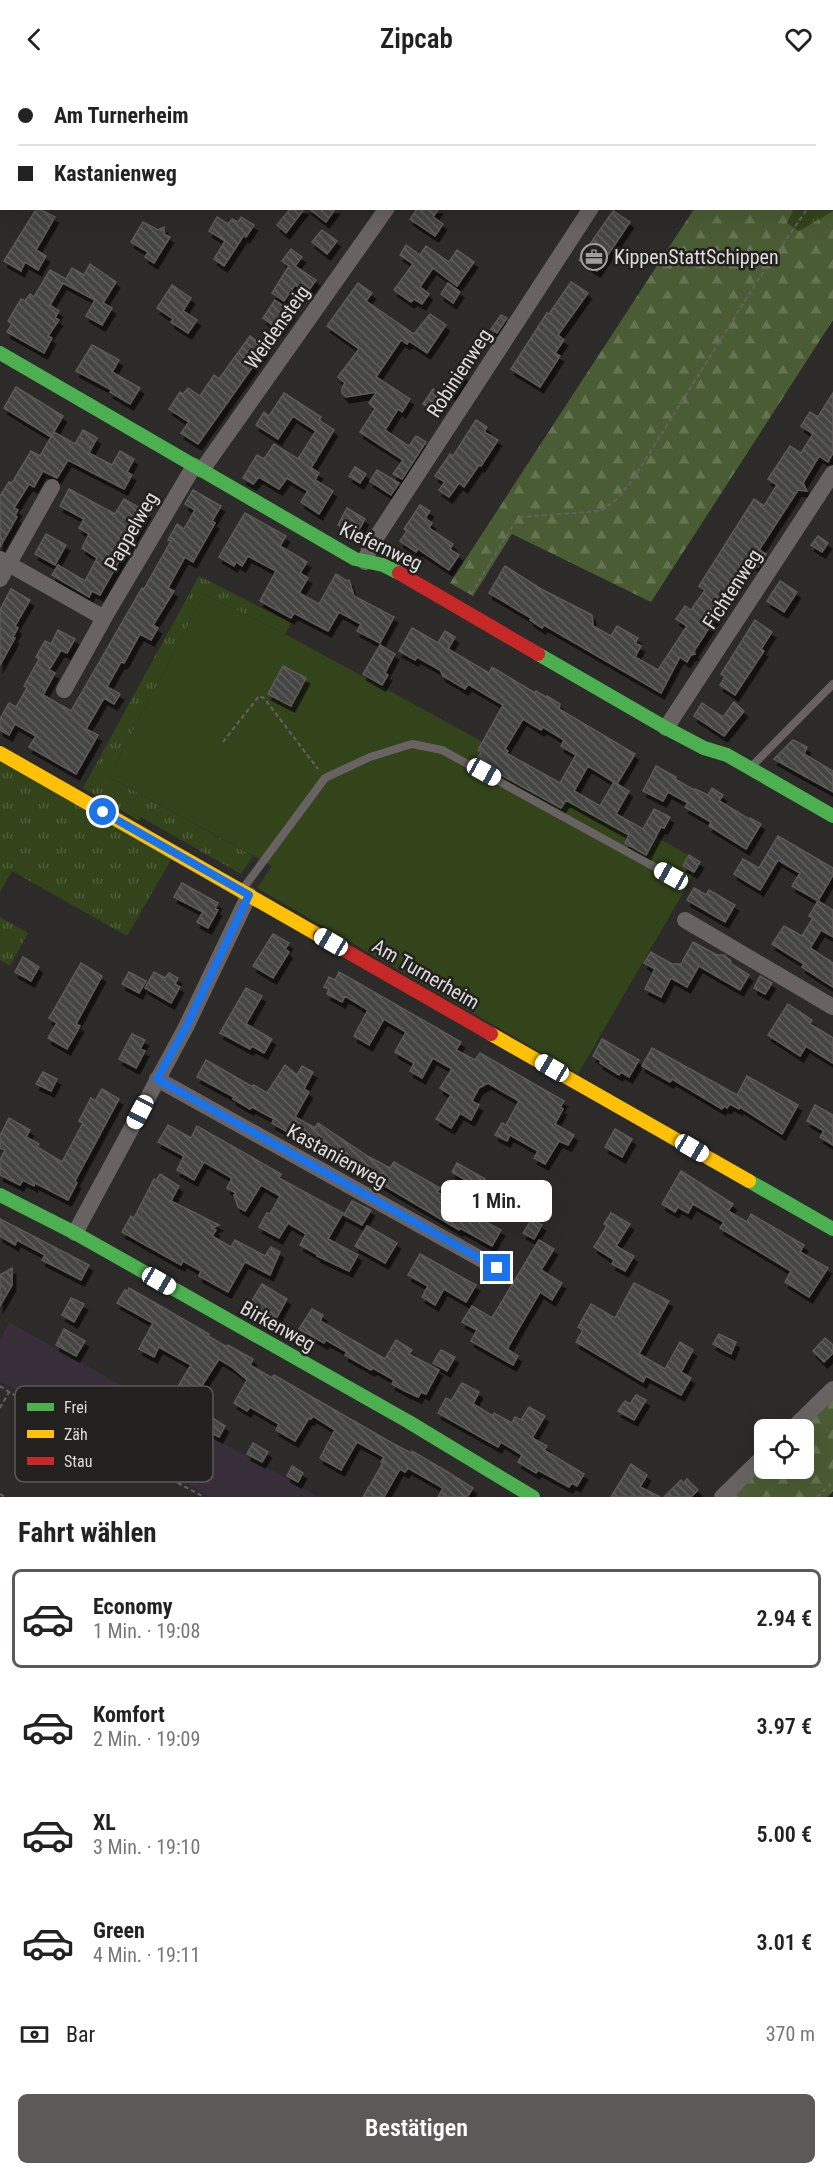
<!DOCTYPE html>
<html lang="de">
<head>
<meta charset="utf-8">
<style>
	:root { --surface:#fff; --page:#f2f2f2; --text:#222; --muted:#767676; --line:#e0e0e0; --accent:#5b5a59 }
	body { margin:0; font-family:"Roboto Condensed",sans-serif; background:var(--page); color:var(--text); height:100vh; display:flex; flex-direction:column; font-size:22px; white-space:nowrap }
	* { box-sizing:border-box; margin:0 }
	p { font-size:20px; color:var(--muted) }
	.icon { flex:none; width:33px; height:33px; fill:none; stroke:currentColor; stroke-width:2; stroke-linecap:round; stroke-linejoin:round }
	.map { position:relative; height:1419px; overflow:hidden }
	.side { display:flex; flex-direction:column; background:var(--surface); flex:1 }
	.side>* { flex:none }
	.top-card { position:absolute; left:0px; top:0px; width:834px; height:132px; box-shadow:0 6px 24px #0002; display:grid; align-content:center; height:132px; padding:0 18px; background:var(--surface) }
	.buttons { position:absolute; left:754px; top:1341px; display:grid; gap:12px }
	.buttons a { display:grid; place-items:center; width:60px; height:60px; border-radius:9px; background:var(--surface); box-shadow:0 6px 24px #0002; font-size:30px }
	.end { position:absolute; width:27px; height:27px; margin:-14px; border:8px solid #1a73e8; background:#fff; box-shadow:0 0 0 3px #fff }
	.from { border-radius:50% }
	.bubble { position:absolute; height:42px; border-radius:9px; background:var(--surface); box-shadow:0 6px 24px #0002; font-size:20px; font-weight:600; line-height:42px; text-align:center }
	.car { position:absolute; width:18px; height:36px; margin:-18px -9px; border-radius:8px; box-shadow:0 0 4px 2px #0007; background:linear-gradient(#fff 24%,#345 0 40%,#fff 0 76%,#345 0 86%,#fff 0) }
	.top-card b { display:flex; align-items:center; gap:21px; height:57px; font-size:22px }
	.top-card b+b { border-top:2px solid var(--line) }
	.top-card i { width:15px; height:15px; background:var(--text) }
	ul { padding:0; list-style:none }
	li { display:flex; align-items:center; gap:18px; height:99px; margin:0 12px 9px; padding:0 6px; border:3px solid transparent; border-radius:9px }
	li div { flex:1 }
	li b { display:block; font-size:22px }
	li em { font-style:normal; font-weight:600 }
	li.active { border-color:var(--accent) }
	li>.icon { width:54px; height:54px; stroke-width:1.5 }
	h2 { padding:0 18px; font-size:27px; line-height:72px }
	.pay { display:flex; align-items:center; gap:15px; height:66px; padding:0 18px; font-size:22px }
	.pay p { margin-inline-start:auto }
	.action { display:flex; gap:12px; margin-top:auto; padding:12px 18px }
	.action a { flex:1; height:69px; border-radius:9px; background:var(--accent); color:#fff; font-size:24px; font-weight:600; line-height:69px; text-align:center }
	header { display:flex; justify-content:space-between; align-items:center; height:78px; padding:0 18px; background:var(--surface); font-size:27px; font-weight:600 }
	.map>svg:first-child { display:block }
</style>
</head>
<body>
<header><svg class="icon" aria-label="back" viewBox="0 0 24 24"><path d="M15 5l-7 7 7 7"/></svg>Zipcab<svg class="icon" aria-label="heart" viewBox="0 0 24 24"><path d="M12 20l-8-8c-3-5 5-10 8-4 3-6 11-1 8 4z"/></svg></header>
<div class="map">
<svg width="833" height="1419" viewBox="0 0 833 1419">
	<defs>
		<pattern id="grass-tufts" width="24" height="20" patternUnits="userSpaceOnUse" patternTransform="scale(1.5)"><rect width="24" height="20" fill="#33441a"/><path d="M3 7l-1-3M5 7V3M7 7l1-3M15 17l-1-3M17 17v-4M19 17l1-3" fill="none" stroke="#505f3b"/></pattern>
		<pattern id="forest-firs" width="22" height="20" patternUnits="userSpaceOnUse" patternTransform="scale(1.5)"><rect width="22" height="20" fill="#4a5c33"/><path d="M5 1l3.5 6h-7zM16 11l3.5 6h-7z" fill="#647350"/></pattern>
		<pattern id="building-back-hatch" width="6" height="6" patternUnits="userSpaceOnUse" patternTransform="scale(1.5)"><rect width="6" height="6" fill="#444443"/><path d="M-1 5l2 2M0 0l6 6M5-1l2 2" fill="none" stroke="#5f5f5e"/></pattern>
		<filter id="shadow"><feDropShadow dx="3.5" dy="6" stdDeviation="0" flood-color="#0009"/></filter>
	</defs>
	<rect width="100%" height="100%" fill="#2c2b29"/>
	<path fill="#372e39" d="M9 1244 319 1419H210L0 1303V1263Z"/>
	<g fill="url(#grass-tufts)">
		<path d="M833 53V133L799 153 787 145 794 131 832 130Z"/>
		<path d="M199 498 291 545 285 556 204 516 109 699 253 778 241 796 141 739 138 742 83 710Z"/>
		<path d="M0 683 172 780 127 858 12 793 0 814Z"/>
		<path d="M0 839 28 855 10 888 0 882Z"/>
	</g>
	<g fill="url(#forest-firs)">
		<path d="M694 131H794L787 145 799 153 833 133V242L651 524 512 456 473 518 450 505Z"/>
		<path d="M833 1315V1413L827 1419H726L765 1381V1390H804V1352L795 1351Z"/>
	</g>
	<path fill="#33441a" d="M204 516 285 556 496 671 498 667 508 673 507 676 701 784 578 996 257 810 272 788 109 699Z"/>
	<g fill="url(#building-back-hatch)" stroke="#5c5a5a" stroke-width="1.5" fill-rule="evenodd" filter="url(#shadow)">
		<path d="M37 130 55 139 36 172 46 178 38 192 25 184 21 193 4 183Z"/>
		<path d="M291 130H305L286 155 277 147Z"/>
		<path d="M308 130H336L326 144Z"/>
		<path d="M418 130H439L433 139 443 146 435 158 410 141Z"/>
		<path d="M613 133 630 144 597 193 579 182Z"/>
		<path d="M217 139 228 146 232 141 238 144 241 139 254 147 246 159 244 157 224 188 214 181 225 163 209 153Z"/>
		<path d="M143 144 158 152 164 149V156L170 159 154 185 145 179 148 174 131 164Z"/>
		<path d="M322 152 337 163 327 176 312 164Z"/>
		<path d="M406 167 420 177 426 168 449 184 457 172 474 184 457 208 433 190 420 209 429 216 422 226 414 221 411 224 394 212 413 186 400 177Z"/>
		<path d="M291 171 302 179 295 188 316 202 307 215 295 207 284 223 272 215 289 188 282 183Z"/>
		<path d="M90 186 116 204 103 225 112 230 102 247 86 238 95 222 63 205 50 227 59 233 55 240 59 242 48 258 52 260 44 275 7 254 12 246 8 243 21 221 25 223 30 216 34 219 50 192 66 201 72 190 84 197Z"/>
		<path d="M571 204 588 215 558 257 564 262 555 275 560 278 540 309 511 291 547 235 549 236Z"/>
		<path d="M358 205 372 215 366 223 414 256 430 236 446 247 427 275 409 263 407 266 401 262 376 299 410 321 402 334 398 331 385 352 409 368 416 358 426 364 402 401 393 396 403 382 360 354 375 331 369 325 377 314 346 319 342 315V310L345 305 338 299 359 271 327 248Z"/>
		<path d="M448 205 460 214 453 225 441 216Z"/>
		<path d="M172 207 191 220 183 233 197 242 188 255 171 244 173 241 157 230Z"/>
		<path d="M275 222 292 234 279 252 263 240Z"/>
		<path d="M501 237 507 240 497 255 491 251Z"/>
		<path d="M250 258 266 270 198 366 181 355 189 344 169 331 180 314 183 316 188 310 200 318 214 297 219 301Z"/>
		<path d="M92 267 119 282 112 294 140 310 130 326 110 314 112 312 76 293Z"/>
		<path d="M456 291 466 299 454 317 443 311Z"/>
		<path d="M16 309 63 338 51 359 4 330Z"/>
		<path d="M433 311 446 320 436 335 423 326Z"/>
		<path d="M284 315 321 339 319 342 334 352 311 390 319 395 315 402 333 413 319 436 301 424 308 413 287 400 279 411 259 399 253 406 243 400 257 377 264 381 274 366 298 381 316 353 293 338 278 361 256 347 264 334 269 338Z"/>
		<path d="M833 315V375L828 384 819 378 803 405 807 413 798 412 759 472 766 476 758 489 751 485 694 573 695 576 691 577 687 584 680 579 661 615 544 547 542 550 530 542 531 540 489 515 505 488 541 511 592 537 593 548 611 558 617 548 638 560 635 565 641 568 635 579 658 592 687 548 676 541 685 528 691 532 705 512 699 508 754 421 764 428 777 407 768 401 790 368 801 375 813 356 801 348 810 334 818 339Z"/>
		<path d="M476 342 487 349 484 354 498 362 481 388 479 387 464 409 459 405 449 419 439 412 445 404 435 398 450 376 453 378Z"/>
		<path d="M83 352 97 360 89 375 112 387 120 373 134 381 127 394 132 397 124 411 68 382 57 400 43 393 34 409 29 406 14 430 18 432 15 437 17 439 0 469V418L9 404 12 405 31 373 40 378 54 354 75 366Z"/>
		<path d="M355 389 366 396 360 405 349 398Z"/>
		<path d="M377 392 399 405 391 417 370 403Z"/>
		<path d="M69 411 115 436 124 421 147 434 100 517 92 513 89 519 52 497 58 487 85 503 97 480 82 470 89 456 79 450 84 441 60 428Z"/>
		<path d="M193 412 221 428 212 443 215 445 193 484 185 479 168 510 174 513 153 547 158 550 151 562 140 556 124 585 121 584 107 609 120 616 114 626 104 620 86 651 98 657 76 696 29 669 36 658 15 646 9 657 0 652V641L9 625 16 629 27 610 24 608 39 581 36 579 45 563 51 566 58 552 75 561 67 575 61 572 49 592 55 595 43 617 71 633 142 510 144 511 158 486 171 463 168 462 177 446 184 451 195 432 185 426Z"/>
		<path d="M420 427 430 433 425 440 432 445 429 450 453 466 450 471 459 477 449 492 418 471 416 474 400 463 407 453 404 451Z"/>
		<path d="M347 430 365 441 356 457 338 447Z"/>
		<path d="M245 435 286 458 280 468 307 484 300 495 308 500 299 515 319 526 336 496 347 503 349 502 354 518 394 539 380 565 357 553 361 546 339 534 328 553 294 535 291 540 260 523 276 493 248 478 242 488 236 484 234 488 219 479Z"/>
		<path d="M46 456 66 467 55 487 35 476Z"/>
		<path d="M818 458 828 465 822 474 811 467Z"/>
		<path d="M780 503 797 514 784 534 767 523Z"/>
		<path d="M11 511 30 522 15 548 18 550 13 559 15 560 0 587V532Z"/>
		<path d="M755 542 772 554 761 571 764 573 735 617 720 607 725 599 721 596Z"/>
		<path d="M412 550 438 565 445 553 455 559 448 571 489 595 492 589 535 615 536 613 546 619 547 618 560 626 559 631 635 676 617 706 588 688 574 713 600 728 614 704 629 713 616 736 643 751 654 731 670 739 664 750 661 749 646 777 625 765 629 757 566 722 561 730 476 683 481 674 478 672 503 627 468 606 465 611 443 598 440 592 417 579 415 582 399 573ZM523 641 541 652 543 649 564 662 561 668 576 677 560 705 506 675 508 673 505 671Z"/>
		<path d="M380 567 395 576 385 595 388 597 382 607 363 596Z"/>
		<path d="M283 588 306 600 291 628 268 616Z"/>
		<path d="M734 624 744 633 724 658 694 638 702 625 723 639Z"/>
		<path d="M793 662 807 669 804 676 833 693V714L774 681Z"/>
		<path d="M656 688 676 699 675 701 694 712 695 711 708 717 712 710 723 717 719 723 749 741 750 740 761 746 746 771 709 748 711 744 685 729 688 725 668 714 663 723 643 713Z"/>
		<path d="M778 758 833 790V797L818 823 792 808 800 795 778 782 760 812 734 796 743 781 759 790Z"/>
		<path d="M689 777 700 784 694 794 683 788Z"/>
		<path d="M182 805 218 825 215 831 218 832 208 850 197 844 203 834 174 819Z"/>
		<path d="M694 810 706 817 709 812 735 827 725 844 687 822Z"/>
		<path d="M818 823 833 832V859L821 852 810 870 833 885V909L802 889 804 886 772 866 784 848 802 858 813 840 809 838Z"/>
		<path d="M273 856 289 865 285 871 289 874 273 900 253 888Z"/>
		<path d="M693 864 717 877H724L731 883 730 885 749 897 740 912 699 888 687 909 671 900 661 919 645 911 655 891 644 885 651 874 672 886H681Z"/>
		<path d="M23 879 39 889 31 903 15 894Z"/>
		<path d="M81 885 102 898 76 946 80 948 67 971 48 960 57 945 49 940Z"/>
		<path d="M129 894 146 903 139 915 122 906Z"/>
		<path d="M154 894 165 900 169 895 178 900 175 906 180 909 171 925 145 910Z"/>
		<path d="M339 894 461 964 456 972 475 982 480 975 564 1023 560 1029 563 1031 555 1046 574 1057 568 1067 559 1063 545 1086 534 1080 538 1073 510 1057 507 1063 495 1057 502 1045 506 1047 519 1023 488 1005 479 1010 472 1023 479 1027 471 1042 460 1035 451 1050 436 1041 451 1017 440 1010 452 991 433 980 422 1000 410 993 414 985 395 974 406 954 384 941 369 967 354 958 368 932 345 918 342 924 327 916 329 911 324 909 329 899 335 902Z"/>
		<path d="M760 898 772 905 765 916 754 910Z"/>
		<path d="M246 910 262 918 246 946 272 961 264 975 252 968 250 971 220 955Z"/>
		<path d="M788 926 812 942 810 946 833 960V985L806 968 800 978 768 957Z"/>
		<path d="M132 956 145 962 140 971 145 973 136 990 119 981Z"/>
		<path d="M602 961 639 982 629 999 621 994 619 997 600 985 601 983 593 978Z"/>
		<path d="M652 970 737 1017 747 998 798 1027 782 1056 740 1029 739 1031 730 1026 727 1030 724 1028 722 1031 672 1001 670 1004 642 988Z"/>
		<path d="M206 982 251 1008 254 1007 267 1015 285 987 297 997 302 988 313 994 304 1011 309 1014 295 1039 315 1050 318 1045 369 1079 390 1090 394 1084 440 1110 437 1114 442 1117 440 1120 501 1152 492 1168 460 1150 459 1152 353 1089 328 1078 272 1045 274 1041 252 1029 250 1031 233 1021 234 1019 197 999Z"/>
		<path d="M43 994 57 1001 51 1013 36 1006Z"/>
		<path d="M102 1011 119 1021 75 1103 77 1105 68 1122 35 1105 34 1108 23 1102 20 1107 0 1097V1082L5 1072 0 1070V1058L9 1040 30 1052 26 1059 39 1066 37 1069 62 1084 83 1045 79 1043 91 1020 95 1023Z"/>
		<path d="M815 1027 833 1037V1067L820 1059 824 1053 807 1043Z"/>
		<path d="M168 1047 191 1060 197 1048 281 1096 279 1100 343 1135 328 1161 358 1177 349 1193 317 1178 318 1177 300 1167 306 1156 288 1145 279 1160 259 1149 267 1135 270 1136 280 1118 261 1107 245 1133 238 1129 234 1117 236 1115 227 1110 232 1100 204 1084 194 1102 177 1092 184 1078 158 1064Z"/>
		<path d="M615 1051 632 1061 622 1079 605 1069Z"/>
		<path d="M457 1085 485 1101 479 1110 452 1094Z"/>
		<path d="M681 1093 733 1126 728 1133 747 1144 751 1136 766 1145 804 1167 800 1174 828 1190 809 1219 785 1204 791 1193 720 1150 724 1144 693 1126 688 1135 678 1129 675 1134 662 1126Z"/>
		<path d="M160 1096 179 1108 171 1123 219 1147 212 1150 216 1152 212 1158 231 1169 235 1162 265 1178 271 1169 280 1174 270 1197 245 1184 228 1214 199 1198 201 1193 183 1183 181 1187 122 1154 131 1138 134 1140 154 1101 156 1103Z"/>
		<path d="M352 1123 371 1132 362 1147 344 1137Z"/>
		<path d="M611 1135 630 1146 616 1168 634 1178 625 1193 612 1186 614 1182 594 1169 607 1148 604 1146Z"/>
		<path d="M0 1141 89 1187 81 1202 42 1182 45 1177 17 1162 15 1167 0 1158Z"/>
		<path d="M532 1141 542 1147 534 1161 523 1155Z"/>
		<path d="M367 1148 397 1165 385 1185 355 1168Z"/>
		<path d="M539 1162 554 1171 541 1192 562 1205 552 1222 540 1214 507 1271 518 1278 513 1287 471 1263 477 1252 462 1244 472 1228 492 1240Z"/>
		<path d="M420 1176 476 1207 466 1224 444 1211 435 1227 422 1219 428 1208 408 1197Z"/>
		<path d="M12 1190V1207L0 1228V1197Z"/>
		<path d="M634 1205 669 1223 639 1276 665 1291 680 1264 693 1272 681 1294 691 1300 681 1317 646 1298 643 1304 576 1264 583 1252 578 1249 591 1226 615 1240Z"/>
		<path d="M262 1206 287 1221 276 1241 250 1226Z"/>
		<path d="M129 1210 209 1256 208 1258 227 1269 228 1267 253 1281 250 1287 272 1300 274 1297 392 1365 411 1375 412 1373 441 1390 473 1410 467 1419H438L443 1410 408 1390 405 1394 400 1391 384 1419H363L383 1385 381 1384 384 1379 357 1364 341 1392 320 1380 335 1352 313 1338 311 1341 309 1340 295 1363 276 1352 279 1346 250 1329 247 1333 234 1325 247 1302 232 1289 219 1281 190 1326 225 1348 219 1359 165 1330 191 1287 159 1269 154 1279 139 1271 153 1245 117 1225 125 1212 128 1213Z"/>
		<path d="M71 1220 84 1226 74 1244 62 1237Z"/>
		<path d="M312 1231 323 1237 320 1243 385 1281 396 1262 412 1272 409 1276 439 1292 426 1316 421 1314 418 1319 405 1313 392 1306 394 1302 373 1290 371 1292 345 1277 347 1274 326 1262 324 1265 299 1251Z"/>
		<path d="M64 1251 85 1263 76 1278 56 1267Z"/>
		<path d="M719 1256 736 1264 731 1276 713 1266Z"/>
		<path d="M825 1260 833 1267V1275L824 1284 813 1273Z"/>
		<path d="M441 1272 455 1279 447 1293 433 1285Z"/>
		<path d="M462 1305 479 1314 473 1326 493 1338 494 1335 512 1345 515 1339 521 1342 529 1329 545 1338 532 1360 547 1368 544 1372 584 1396 577 1408 572 1405 569 1409 538 1392 536 1395 518 1384 522 1377 501 1364 498 1369 438 1335 446 1320 451 1323Z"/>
		<path d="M636 1317 646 1322 634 1342 618 1333 625 1323 630 1326Z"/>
		<path d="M253 1365 268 1374 262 1384 247 1376Z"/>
		<path d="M631 1386 647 1397 640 1409 660 1419H611Z"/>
		<path d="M292 1388 303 1395 298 1404 287 1398Z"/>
		<path d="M687 1401 698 1412 691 1419H664L681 1402 684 1405Z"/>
	</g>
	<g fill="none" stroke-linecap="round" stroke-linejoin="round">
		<g stroke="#646160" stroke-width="2" stroke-dasharray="4.5 3" stroke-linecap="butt">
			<path d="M832 99H833"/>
			<path d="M471 516 512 449 522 439 600 433 616 422 632 403 758 202 808 130"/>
			<path d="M223 664 259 618 264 620 318 691"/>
			<path d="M0 1308 9 1314"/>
			<path d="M0 1330 9 1314 204 1419"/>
			<path d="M0 1416 5 1419"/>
			<path d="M817 1419 833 1404"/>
		</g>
		<g stroke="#696263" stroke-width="8">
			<path d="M750 690 833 606"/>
			<path d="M242 812 325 700 370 679 412 666 442 672 671 798"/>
		</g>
		<g stroke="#696263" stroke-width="16">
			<path d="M82 2 83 0"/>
			<path d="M478 2 479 0"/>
			<path d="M676 2 677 0"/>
			<path d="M0 63 2 64"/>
			<path d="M0 120 2 118"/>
			<path d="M202 392 387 130"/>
			<path d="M0 481 104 540 194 388"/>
			<path d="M365 484 370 469 591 130"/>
			<path d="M0 501 52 409"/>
			<path d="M64 612 104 540"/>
			<path d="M666 650 833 395"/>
			<path d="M685 842 833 929"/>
			<path d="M157 1001 497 1190"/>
			<path d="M75 1155 186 949 249 817"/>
			<path d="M791 1352 833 1311"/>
			<path d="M722 1419 765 1377"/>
		</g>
		<g stroke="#4caf50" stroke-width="14">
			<path d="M0 275 355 481 383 487 399 495"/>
			<path d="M538 576 666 650 704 670 727 677 833 738"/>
			<path d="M749 1103 833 1151"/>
			<path d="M0 1117 75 1155 409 1344 533 1419"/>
		</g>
		<g stroke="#ffc107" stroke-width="14">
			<path d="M0 675 320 858"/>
			<path d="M491 956 749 1103"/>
		</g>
		<g stroke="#c62828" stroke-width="14">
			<path d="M399 495 538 576"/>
			<path d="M320 858 491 956"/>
		</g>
	</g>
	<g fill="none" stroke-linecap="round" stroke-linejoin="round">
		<path stroke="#1a73e8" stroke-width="8" d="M103 734 249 817 186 949 157 1001 497 1190"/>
	</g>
	<defs>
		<symbol id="office-ring" viewBox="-11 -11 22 22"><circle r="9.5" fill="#23211f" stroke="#a09f9d" stroke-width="1.5"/><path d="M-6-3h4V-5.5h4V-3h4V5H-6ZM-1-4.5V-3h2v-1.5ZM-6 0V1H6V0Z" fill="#a09f9d"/></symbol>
	</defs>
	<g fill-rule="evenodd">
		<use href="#office-ring" x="579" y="164" width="30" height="30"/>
	</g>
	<g text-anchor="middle" stroke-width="5" stroke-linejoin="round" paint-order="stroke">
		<g font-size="20" fill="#dedddc" stroke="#23211f" text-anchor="start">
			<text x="614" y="186">KippenStattSchippen</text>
		</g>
		<g font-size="20" fill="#dedddc" stroke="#23211f">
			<text transform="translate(277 249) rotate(-55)" y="7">Weidensteig</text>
			<text transform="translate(459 295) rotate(-57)" y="7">Robinienweg</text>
			<text transform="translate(131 453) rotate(-60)" y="7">Pappelweg</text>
			<text transform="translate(381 468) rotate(25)" y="7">Kiefernweg</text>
			<text transform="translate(732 511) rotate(-57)" y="7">Fichtenweg</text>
			<text transform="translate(426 896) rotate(30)" y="7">Am Turnerheim</text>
			<text transform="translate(337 1078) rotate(29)" y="7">Kastanienweg</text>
			<text transform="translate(278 1248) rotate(29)" y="7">Birkenweg</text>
		</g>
	</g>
	<rect x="15" y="1308" width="198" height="96" rx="9" fill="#23211f" stroke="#5b5958" stroke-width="1.5"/>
	<rect x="27" y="1325" width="27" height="8" fill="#4caf50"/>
	<rect x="27" y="1352" width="27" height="8" fill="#ffc107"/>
	<rect x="27" y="1379" width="27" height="8" fill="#c62828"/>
	<g font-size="16" fill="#dedddc">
		<text x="64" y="1335">Frei</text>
		<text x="64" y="1362">Zäh</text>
		<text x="64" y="1389">Stau</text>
	</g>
</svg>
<div class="buttons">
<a><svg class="icon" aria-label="locate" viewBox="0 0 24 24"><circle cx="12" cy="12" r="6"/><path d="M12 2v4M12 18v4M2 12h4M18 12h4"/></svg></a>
</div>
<i class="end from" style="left:103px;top:734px"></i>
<i class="end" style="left:497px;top:1190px"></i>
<div class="bubble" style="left:441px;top:1102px;width:111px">1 Min.</div>
<i class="car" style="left:484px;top:694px;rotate:119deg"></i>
<i class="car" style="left:671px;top:798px;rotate:299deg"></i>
<i class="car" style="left:331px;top:864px;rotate:300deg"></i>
<i class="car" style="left:552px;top:990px;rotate:300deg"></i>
<i class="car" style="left:140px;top:1034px;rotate:208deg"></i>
<i class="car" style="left:692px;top:1070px;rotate:120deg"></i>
<i class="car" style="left:159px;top:1203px;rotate:120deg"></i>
<div class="top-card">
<b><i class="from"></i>Am Turnerheim</b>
<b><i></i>Kastanienweg</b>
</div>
</div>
<section class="side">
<h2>Fahrt wählen</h2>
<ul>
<li class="active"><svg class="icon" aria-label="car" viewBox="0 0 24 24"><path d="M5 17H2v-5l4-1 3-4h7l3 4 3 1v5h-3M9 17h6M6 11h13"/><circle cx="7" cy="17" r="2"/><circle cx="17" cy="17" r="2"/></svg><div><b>Economy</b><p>1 Min. · 19:08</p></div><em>2.94 €</em></li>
<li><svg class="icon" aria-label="car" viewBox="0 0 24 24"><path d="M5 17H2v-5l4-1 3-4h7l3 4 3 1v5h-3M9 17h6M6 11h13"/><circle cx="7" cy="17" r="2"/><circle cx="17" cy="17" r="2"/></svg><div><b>Komfort</b><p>2 Min. · 19:09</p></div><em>3.97 €</em></li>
<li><svg class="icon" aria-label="car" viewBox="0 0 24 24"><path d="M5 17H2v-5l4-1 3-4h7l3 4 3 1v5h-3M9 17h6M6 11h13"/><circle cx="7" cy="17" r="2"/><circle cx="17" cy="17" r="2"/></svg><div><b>XL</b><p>3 Min. · 19:10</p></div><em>5.00 €</em></li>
<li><svg class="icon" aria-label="car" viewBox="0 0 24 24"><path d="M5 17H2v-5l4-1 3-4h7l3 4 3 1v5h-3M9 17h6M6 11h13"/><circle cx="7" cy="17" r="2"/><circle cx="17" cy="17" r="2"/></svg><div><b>Green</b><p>4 Min. · 19:11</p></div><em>3.01 €</em></li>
</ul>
<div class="pay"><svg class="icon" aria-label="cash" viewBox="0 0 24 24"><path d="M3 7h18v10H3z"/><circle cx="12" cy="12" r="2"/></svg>Bar<p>370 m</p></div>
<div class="action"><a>Bestätigen</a></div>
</section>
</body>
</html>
